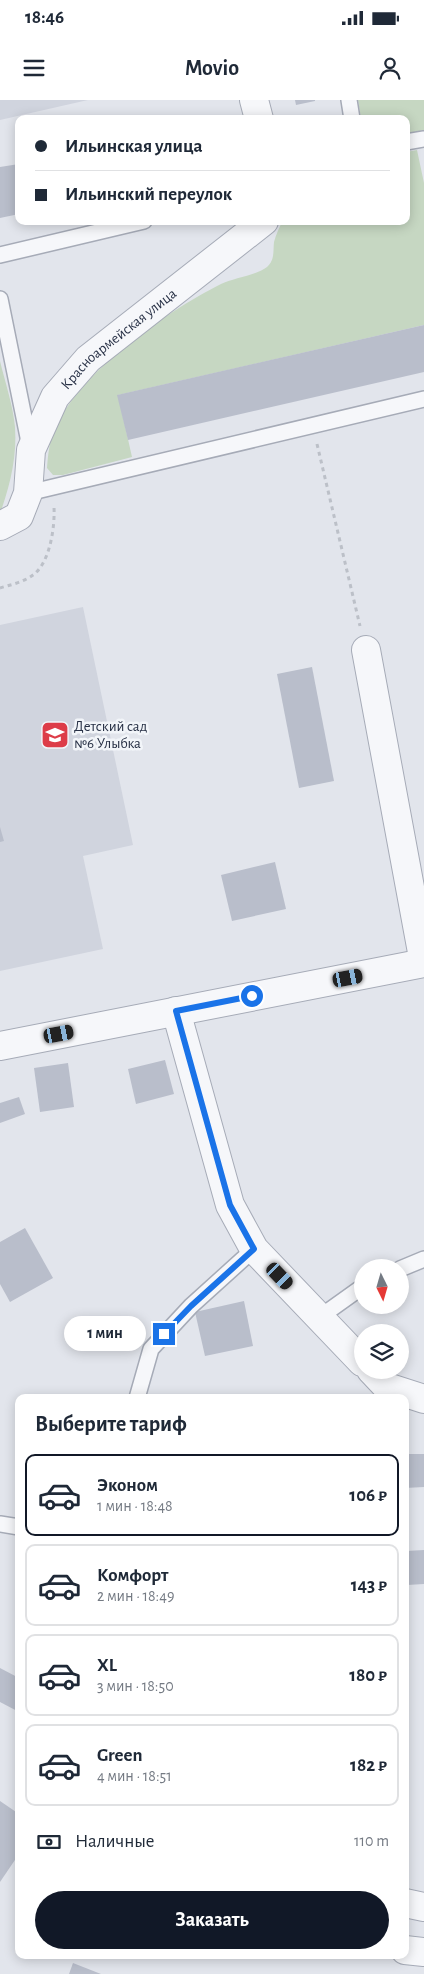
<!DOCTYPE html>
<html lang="ru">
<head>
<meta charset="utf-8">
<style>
	:root { --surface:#fff; --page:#f6f6f7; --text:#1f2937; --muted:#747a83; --line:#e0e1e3; --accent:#111827 }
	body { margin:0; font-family:"Alegreya Sans",sans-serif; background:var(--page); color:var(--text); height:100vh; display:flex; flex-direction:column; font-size:19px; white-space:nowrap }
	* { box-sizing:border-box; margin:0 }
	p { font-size:16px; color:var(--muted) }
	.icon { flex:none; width:28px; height:28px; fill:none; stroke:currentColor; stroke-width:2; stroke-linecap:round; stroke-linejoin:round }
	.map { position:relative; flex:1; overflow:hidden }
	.details { position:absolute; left:15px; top:1294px; width:394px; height:565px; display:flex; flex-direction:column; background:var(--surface); border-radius:10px; box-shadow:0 2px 12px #0003 }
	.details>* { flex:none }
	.hud { position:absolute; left:15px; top:15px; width:395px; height:110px; border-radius:10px; box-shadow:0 2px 12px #0003; display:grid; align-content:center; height:110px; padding:0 20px; background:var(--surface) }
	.needle { width:32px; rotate:175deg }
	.tools { position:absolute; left:354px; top:1159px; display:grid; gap:10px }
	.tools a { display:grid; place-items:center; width:55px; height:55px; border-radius:50%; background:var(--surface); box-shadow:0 2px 12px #0003; font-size:25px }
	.end { position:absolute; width:22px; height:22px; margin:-11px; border:6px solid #1a73e8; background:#fff; box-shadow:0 0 0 2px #fff }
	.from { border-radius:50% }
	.bubble { position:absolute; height:35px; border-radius:18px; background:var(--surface); box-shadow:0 2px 12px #0003; font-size:16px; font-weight:700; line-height:35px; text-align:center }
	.car { position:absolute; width:15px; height:30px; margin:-15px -8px; border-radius:6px; box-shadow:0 0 4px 1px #0007; background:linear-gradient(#222 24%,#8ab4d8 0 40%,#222 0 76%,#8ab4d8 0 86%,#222 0) }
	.hud b { display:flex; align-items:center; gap:18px; height:48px; font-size:19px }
	.hud b+b { border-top:1px solid var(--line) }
	.hud i { width:12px; height:12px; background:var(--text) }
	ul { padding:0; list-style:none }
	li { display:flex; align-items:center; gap:15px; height:82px; margin:0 10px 8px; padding:0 10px; border:2px solid var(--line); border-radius:10px }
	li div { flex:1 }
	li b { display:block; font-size:19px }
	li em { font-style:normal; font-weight:700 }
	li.current { border-color:var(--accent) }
	li>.icon { width:45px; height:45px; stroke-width:1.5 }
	h2 { padding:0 20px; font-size:22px; line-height:60px }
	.pay { display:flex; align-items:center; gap:12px; height:55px; padding:0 20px; font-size:19px }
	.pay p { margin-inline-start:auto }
	.primary-button { display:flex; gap:10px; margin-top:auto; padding:10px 20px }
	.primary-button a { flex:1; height:58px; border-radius:30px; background:var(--accent); color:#fff; font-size:20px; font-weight:700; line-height:58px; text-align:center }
	.status { display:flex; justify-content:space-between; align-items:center; height:35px; padding:0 25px; background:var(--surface); direction:ltr }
	.status svg { height:14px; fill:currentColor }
	header { display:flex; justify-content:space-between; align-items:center; height:65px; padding:0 20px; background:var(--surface); font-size:22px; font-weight:700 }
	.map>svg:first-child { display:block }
</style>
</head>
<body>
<div class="status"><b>18:46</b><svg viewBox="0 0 49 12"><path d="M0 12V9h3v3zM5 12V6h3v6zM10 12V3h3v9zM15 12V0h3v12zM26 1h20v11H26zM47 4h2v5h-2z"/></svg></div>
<header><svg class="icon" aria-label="menu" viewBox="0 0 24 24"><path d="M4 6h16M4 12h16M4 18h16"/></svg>Movio<svg class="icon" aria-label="person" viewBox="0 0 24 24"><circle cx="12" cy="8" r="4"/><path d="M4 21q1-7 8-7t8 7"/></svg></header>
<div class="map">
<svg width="424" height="1874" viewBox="0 0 424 1874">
	<rect width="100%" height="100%" fill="#e2e5ec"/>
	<g fill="#d0d4de">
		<path d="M0 0H88L0 20Z"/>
		<path d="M83 507 133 745 83 756 103 849 0 871V525Z"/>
	</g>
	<g fill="#c6d7c2">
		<path d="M358 0H424V30L406 34V19H361Z"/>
		<path d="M417 50 424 83V225L118 295 132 357 63 375H53L47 368C48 356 49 342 54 331 78 273 165 212 221 184 233 178 257 175 267 167 275 160 273 151 274 142 276 135 279 127 283 121H406V52Z"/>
		<path d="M0 261C5 282 13 305 15 327 17 355 11 381 2 408L0 410Z"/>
	</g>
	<g fill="#b9becb">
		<path d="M295 0H315V1L296 5Z"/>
		<path d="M19 64V114L0 118V67Z"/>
		<path d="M424 225V272L128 340 117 295Z"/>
		<path d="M312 567 334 681 299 688 277 574Z"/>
		<path d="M0 727 4 741 0 742Z"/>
		<path d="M275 762 286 809 232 821 221 775Z"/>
		<path d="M165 960 174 994 136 1004 128 969Z"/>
		<path d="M68 963 74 1007 40 1012 34 968Z"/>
		<path d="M19 997 25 1014 0 1023V1003Z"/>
		<path d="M25 1128 53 1178 10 1202 0 1184V1142Z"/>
		<path d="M244 1201 253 1246 205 1256 195 1212Z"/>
		<path d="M405 1354H424V1387L405 1388Z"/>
		<path d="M424 1450V1484L407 1485 406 1451Z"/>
		<path d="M0 1568 19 1578V1612L0 1602Z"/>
		<path d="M0 1701 19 1714V1754L0 1782Z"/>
		<path d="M73 1863 101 1874H69Z"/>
	</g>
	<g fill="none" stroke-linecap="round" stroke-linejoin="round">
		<defs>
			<g id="service">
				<path d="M349 0 352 19"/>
				<path d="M406 42 424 39"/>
				<path d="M0 155 144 121"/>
				<path d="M0 199 30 347"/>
				<path d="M28 393 424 299"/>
				<path d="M400 1169 424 1159"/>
				<path d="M320 1217 362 1187"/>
				<path d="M137 1298 151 1249 191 1206 254 1149"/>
				<path d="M0 1424 19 1427"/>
			</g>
			<g id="minor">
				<path d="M254 0 259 19"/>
				<path id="s1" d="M0 426 19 416 28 393 31 350 55 297 88 259 264 121"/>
				<path d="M366 550 424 863"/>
				<path d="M176 911 230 1105 254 1149 362 1262"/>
				<path d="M0 946 424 863"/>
				<path d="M371 1270 387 1287 424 1299"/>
				<path d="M405 1803 424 1807"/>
				<path d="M405 1850 424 1852"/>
			</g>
		</defs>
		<use href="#service" stroke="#a6abb7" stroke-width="18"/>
		<use href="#minor" stroke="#a6abb7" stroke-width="30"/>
		<g stroke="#bcc0c8" stroke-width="3" stroke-dasharray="4 4" stroke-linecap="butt">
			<path d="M317 344 360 526"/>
			<path d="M0 488C10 485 24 482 33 475 50 463 55 427 54 407"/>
		</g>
		<use href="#service" stroke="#f6f7fa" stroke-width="15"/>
		<use href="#minor" stroke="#f6f7fa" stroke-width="28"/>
	</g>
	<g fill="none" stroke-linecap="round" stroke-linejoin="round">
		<path stroke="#1a73e8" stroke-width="6" d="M164 1234 191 1206 254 1149 230 1105 176 911 252 896"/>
	</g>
	<defs>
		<symbol id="school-square" viewBox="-11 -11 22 22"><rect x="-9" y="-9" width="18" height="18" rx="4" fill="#dd3c48" stroke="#f2f5f9"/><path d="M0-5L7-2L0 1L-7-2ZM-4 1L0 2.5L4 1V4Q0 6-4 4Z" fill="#fff"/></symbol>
	</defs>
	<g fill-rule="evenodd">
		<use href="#school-square" x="39" y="619" width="32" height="32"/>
	</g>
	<g text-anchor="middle" stroke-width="5" stroke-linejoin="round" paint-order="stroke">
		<g font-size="15" fill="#283146" stroke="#f2f5f9">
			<text dy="5" stroke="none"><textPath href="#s1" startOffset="234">Красноармейская улица</textPath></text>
		</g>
		<g font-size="15" fill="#283146" stroke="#f2f5f9" text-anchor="start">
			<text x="74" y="631">Детский сад<tspan x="74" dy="17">№6 Улыбка</tspan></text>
		</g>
	</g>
</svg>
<div class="tools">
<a><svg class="needle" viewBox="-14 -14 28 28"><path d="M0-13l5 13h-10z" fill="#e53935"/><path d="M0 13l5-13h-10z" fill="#747a83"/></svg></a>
<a><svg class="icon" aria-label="layers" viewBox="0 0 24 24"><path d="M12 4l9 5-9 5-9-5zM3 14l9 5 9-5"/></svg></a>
</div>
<i class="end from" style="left:252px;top:896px"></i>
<i class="end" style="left:164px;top:1234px"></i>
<div class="bubble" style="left:64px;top:1216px;width:82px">1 мин</div>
<i class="car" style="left:348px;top:878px;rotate:79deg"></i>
<i class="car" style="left:59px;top:934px;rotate:79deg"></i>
<i class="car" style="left:280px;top:1176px;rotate:136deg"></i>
<div class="hud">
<b><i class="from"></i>Ильинская улица</b>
<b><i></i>Ильинский переулок</b>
</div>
<section class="details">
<h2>Выберите тариф</h2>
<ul>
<li class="current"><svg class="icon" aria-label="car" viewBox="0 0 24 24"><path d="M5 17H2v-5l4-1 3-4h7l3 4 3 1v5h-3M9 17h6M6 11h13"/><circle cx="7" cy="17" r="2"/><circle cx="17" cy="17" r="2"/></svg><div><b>Эконом</b><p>1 мин · 18:48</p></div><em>106 ₽</em></li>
<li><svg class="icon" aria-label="car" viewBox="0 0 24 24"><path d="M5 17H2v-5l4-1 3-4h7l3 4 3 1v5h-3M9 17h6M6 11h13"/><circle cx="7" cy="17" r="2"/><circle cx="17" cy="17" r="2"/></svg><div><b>Комфорт</b><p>2 мин · 18:49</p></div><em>143 ₽</em></li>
<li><svg class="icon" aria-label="car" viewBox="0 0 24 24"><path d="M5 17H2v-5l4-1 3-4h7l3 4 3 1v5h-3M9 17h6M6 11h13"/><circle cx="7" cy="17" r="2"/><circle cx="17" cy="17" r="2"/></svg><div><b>XL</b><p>3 мин · 18:50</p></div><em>180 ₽</em></li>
<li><svg class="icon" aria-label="car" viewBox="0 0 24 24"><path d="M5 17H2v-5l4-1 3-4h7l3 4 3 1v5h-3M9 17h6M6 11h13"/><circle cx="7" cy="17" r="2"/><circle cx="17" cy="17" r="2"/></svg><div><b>Green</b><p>4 мин · 18:51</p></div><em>182 ₽</em></li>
</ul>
<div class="pay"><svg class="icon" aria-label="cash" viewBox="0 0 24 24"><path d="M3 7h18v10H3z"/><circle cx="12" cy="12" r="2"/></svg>Наличные<p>110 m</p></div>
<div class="primary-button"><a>Заказать</a></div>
</section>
</div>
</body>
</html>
